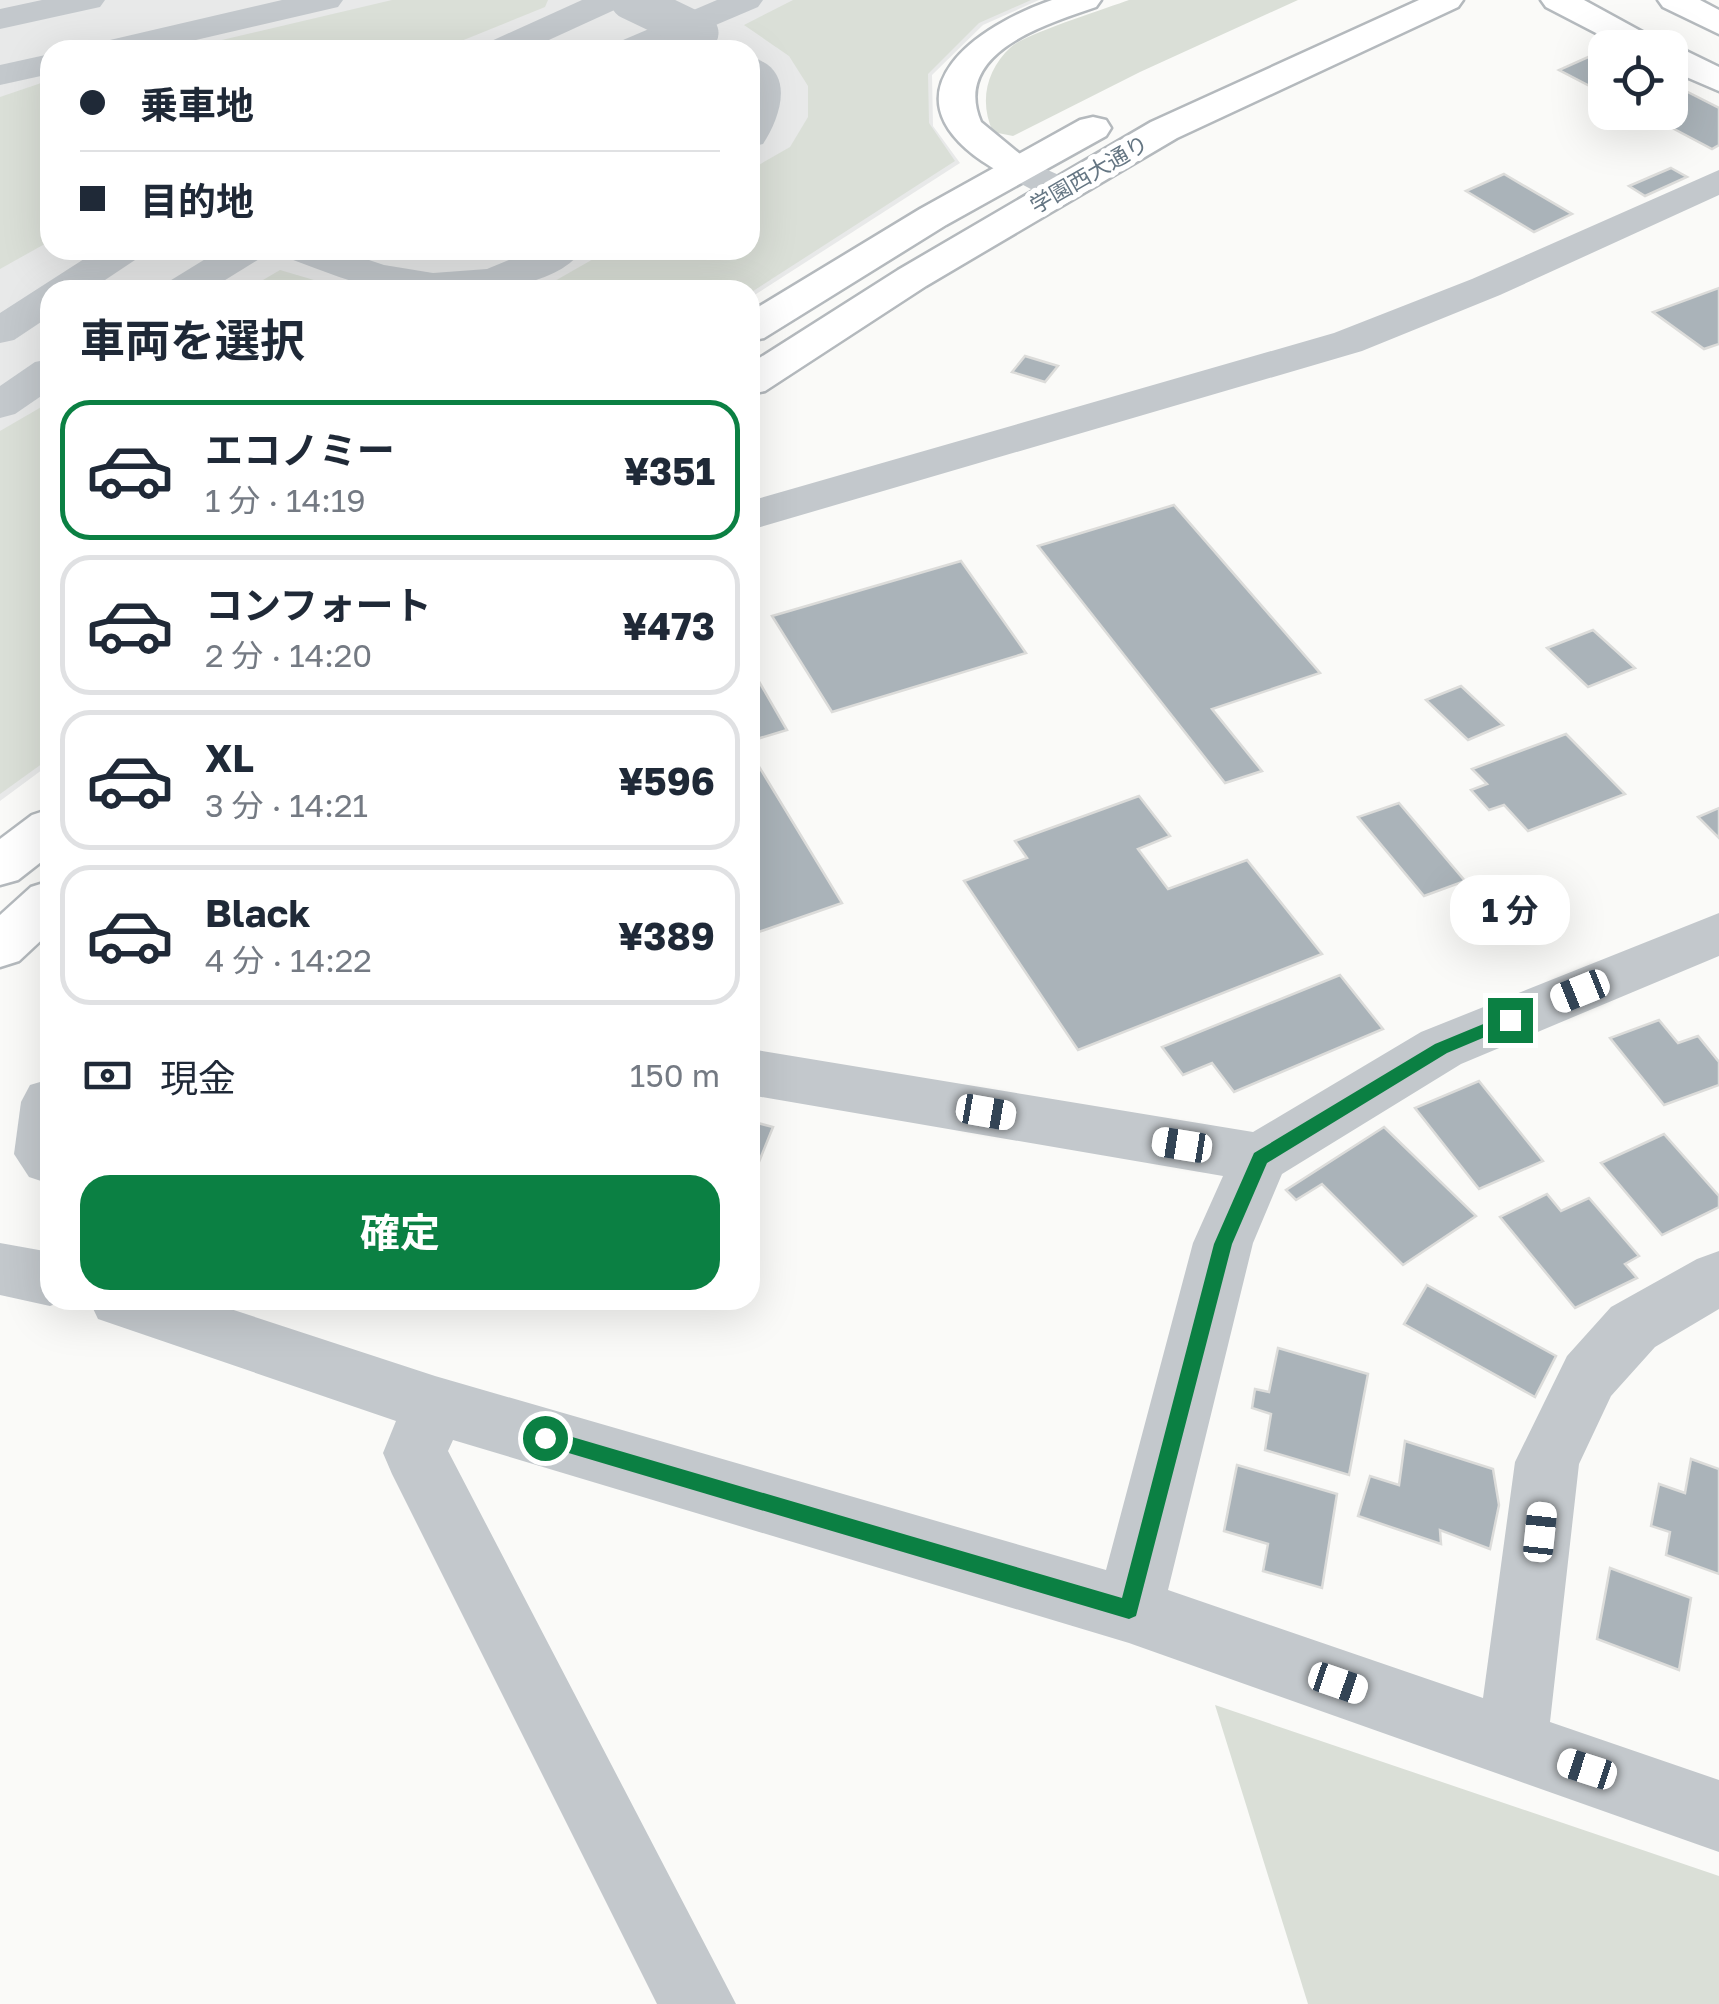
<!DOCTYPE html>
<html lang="ja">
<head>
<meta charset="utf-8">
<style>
	:root { --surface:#fff; --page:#f6f6f7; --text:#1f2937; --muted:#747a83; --line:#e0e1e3; --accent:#0b8043 }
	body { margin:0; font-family:"Golos Text","Noto Sans JP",sans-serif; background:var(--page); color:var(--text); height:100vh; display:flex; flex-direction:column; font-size:38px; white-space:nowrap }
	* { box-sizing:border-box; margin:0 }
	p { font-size:32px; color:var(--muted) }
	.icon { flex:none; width:55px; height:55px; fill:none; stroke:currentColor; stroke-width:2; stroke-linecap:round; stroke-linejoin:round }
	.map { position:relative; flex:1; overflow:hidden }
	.panel { position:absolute; left:40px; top:280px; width:720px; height:1030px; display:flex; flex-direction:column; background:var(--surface); border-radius:30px; box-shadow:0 10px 40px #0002 }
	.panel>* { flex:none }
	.banner { position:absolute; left:40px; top:40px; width:720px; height:220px; border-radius:30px; box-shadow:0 10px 40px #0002; display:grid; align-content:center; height:220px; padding:0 40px; background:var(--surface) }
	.tools { position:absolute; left:1588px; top:30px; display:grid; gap:20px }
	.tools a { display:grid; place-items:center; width:100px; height:100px; border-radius:20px; background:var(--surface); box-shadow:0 10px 40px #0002; font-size:50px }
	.end { position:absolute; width:45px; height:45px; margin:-22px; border:12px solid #0b8043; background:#fff; box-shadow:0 0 0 5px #fff }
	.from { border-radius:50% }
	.bubble { position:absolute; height:70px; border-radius:30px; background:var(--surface); box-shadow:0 10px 40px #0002; font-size:32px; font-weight:700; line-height:70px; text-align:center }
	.car { position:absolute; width:30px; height:60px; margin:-30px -15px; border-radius:12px; box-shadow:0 0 8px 2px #0007; background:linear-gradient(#fff 24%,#345 0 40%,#fff 0 76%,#345 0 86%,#fff 0) }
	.banner b { display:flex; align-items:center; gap:35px; height:95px; font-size:38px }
	.banner b+b { border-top:2px solid var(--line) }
	.banner i { width:25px; height:25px; background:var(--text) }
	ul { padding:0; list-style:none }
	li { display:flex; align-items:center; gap:30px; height:140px; margin:0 20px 15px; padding:0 20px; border:5px solid var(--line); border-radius:30px }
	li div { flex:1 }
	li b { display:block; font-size:38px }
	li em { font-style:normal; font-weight:700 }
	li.current { border-color:var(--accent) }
	li>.icon { width:90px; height:90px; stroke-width:1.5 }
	h2 { padding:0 40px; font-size:45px; line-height:120px }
	.pay { display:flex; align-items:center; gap:25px; height:110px; padding:0 40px; font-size:38px }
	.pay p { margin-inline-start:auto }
	.primary-button { display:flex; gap:20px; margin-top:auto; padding:20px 40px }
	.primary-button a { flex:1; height:115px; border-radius:30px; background:var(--accent); color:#fff; font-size:40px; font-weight:700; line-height:115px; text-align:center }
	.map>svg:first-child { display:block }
</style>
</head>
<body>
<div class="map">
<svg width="1719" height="2004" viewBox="0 0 1719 2004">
	<rect width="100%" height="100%" fill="#fafaf8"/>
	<path fill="#e8e9e9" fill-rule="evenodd" d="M0 0H1039L983 25 932 75 933 126 960 163 750 298V290H50V764L0 801ZM50 50H750V250H50Z"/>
	<g fill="#dadfd7">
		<path d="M392 0H548L545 7 439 50H179Z"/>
		<path d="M793 0H1031L979 23 928 74 929 123 955 161 750 293 539 290 609 250H750V170L790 147 808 117V86L789 56 744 25Z"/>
		<path d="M1129 0H1298L1140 72 1013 136 993 132C979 102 986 70 1011 47 1023 35 1107 8 1129 0Z"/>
		<path d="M50 80V241L0 269V97Z"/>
		<path d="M280 270 348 290H246Z"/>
		<path d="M50 402V758L0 794V431Z"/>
		<path d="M1215 1705 1719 1876V2004H1308Z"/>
	</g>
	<g fill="#aab3b9" stroke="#dcdcda" stroke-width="2.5">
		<path d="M1604 50 1605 94 1559 70Z"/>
		<path d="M1670 83 1719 108V145L1712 149 1642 112H1670Z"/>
		<path d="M1671 168 1687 177 1645 196 1629 186Z"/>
		<path d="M1504 174 1572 214 1534 232 1466 191Z"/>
		<path d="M1719 288V344L1704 349 1653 312Z"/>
		<path d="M1025 356 1058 366 1045 382 1012 372Z"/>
		<path d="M1174 505 1320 673 1212 709 1262 771 1225 783 1038 546Z"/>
		<path d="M961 561 1026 653 832 712 772 616Z"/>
		<path d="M1593 630 1635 668 1588 687 1547 648Z"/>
		<path d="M750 666 787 730 750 741Z"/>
		<path d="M1461 686 1503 725 1468 740 1426 700Z"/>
		<path d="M1566 734 1625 794 1528 831 1504 805 1489 810 1471 790 1487 784 1472 769Z"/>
		<path d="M755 760 842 903 750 935V762Z"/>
		<path d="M1139 796 1170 836 1138 849 1168 889 1247 860 1322 954 1078 1050 964 881 1027 858 1015 841Z"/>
		<path d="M1399 803 1465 881 1424 896 1358 817Z"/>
		<path d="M1719 808V838L1698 817Z"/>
		<path d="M1340 975 1383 1029 1234 1092 1212 1063 1183 1075 1162 1047Z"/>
		<path d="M1659 1020 1678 1043 1698 1036 1719 1062V1085L1664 1105 1610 1038Z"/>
		<path d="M1479 1081 1543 1161 1479 1189 1415 1108Z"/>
		<path d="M750 1121 773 1127 750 1184Z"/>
		<path d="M1384 1127 1476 1216 1403 1265 1322 1184 1296 1200 1286 1190Z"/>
		<path d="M1664 1134 1719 1196V1207L1662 1235 1601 1163Z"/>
		<path d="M1547 1194 1561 1211 1589 1198 1639 1256 1625 1264 1637 1278 1575 1308 1500 1217Z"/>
		<path d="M1427 1285 1556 1356 1535 1397 1404 1324Z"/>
		<path d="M1278 1348 1368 1374 1349 1475 1265 1450 1271 1414 1252 1408 1255 1389 1269 1392Z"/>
		<path d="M1405 1441 1493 1469 1499 1505 1490 1549 1440 1530 1441 1544 1358 1516 1370 1476 1399 1485Z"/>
		<path d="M1691 1459 1719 1469V1574L1666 1555 1670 1532 1651 1526 1659 1484 1685 1493Z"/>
		<path d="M1237 1465 1337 1494 1322 1588 1263 1571 1268 1544 1224 1531Z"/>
		<path d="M1610 1568 1691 1598 1679 1670 1597 1639Z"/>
	</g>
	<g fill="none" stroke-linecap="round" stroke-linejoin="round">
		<defs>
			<g id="major">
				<path d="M1052 0H1101L1096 7C1047 24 951 52 981 122L1037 168 1032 176C1012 181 999 172 982 161 881 91 979 25 1052 0Z"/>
				<path d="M1541 0H1584L1668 46 1682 49 1719 67V91L1670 70V48H1625L1546 7Z"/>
				<path d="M1658 0H1700L1719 10V34L1663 7Z"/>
			</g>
			<g id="highway">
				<path d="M1419 0H1463L1458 7 1177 138 926 286 765 391 750 394V364L898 270 1151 122Z"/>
				<path d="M1093 117 1106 120 1111 128 1106 136 946 225 764 338 750 341V312L920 209 1080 120Z"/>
				<path d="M50 809V855L18 880 0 885V839L32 815Z"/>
				<path d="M50 881V932L19 961 0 967V915L31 887Z"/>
			</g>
		</defs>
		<use href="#major" stroke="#b5babe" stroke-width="5"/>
		<use href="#highway" stroke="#b4b9bd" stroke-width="5"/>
		<g fill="#c3c8cc" fill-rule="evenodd">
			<path d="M42 0H105L100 7 0 29V9Z"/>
			<path d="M282 0H343L338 7 153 50H92L97 43Z"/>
			<path d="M582 0H626L621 7 527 50H482L487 43Z"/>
			<path d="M717 0H763L758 7 657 50H611L616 43Z"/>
			<path d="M50 54V74L0 85V65Z"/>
			<path d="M750 57C796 68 782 115 763 144L750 147Z"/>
			<path d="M1019 157 1072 181 1078 189 1072 197 1059 200 1046 197 1006 176 1001 168 1006 160Z"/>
			<path d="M1719 170V195L1500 295 1362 351 750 530V501L1334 333 1472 279Z"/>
			<path d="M98 250H143L138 258 90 290H50V316L14 340 0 343V313Z"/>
			<path d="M220 250H266L261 258 209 290H162L168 282Z"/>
			<path d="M283 250H339L384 265 433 273 487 269 533 250H582C551 296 442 295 392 290 357 286 321 270 288 258Z"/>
			<path d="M50 359V390L15 414 0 418V386L35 362Z"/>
			<path d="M1719 913V956L1461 1064 1282 1174 1253 1243 1168 1590 1483 1698 1515 1462 1567 1356 1611 1307 1697 1259 1719 1251V1309L1655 1347 1611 1396 1579 1464 1550 1722 1719 1780V1852L1129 1643 453 1440 448 1451 736 2004H657L392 1474 383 1453 396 1421 98 1319 89 1300H203L435 1376 1106 1570 1193 1243 1223 1176 750 1095V1049L1253 1132 1421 1032Z"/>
			<path d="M50 1079V1184L29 1177 14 1154 21 1102 30 1085Z"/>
			<path d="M0 1243 50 1252V1300H66L50 1306 0 1295Z"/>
		</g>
		<use href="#major" fill="#fff" fill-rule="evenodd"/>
		<use href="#highway" fill="#fff" fill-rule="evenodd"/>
		<path stroke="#c3c8cc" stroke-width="39" d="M630 0 699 33"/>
	</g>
	<path fill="#0b8043" d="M1510 1013 1518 1020 1516 1024 1447 1053 1267 1163 1232 1244 1136 1616 1129 1619 545 1446 535 1438 545 1429 1122 1598 1214 1244 1254 1153 1435 1044Z"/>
	<g text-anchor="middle" stroke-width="10" stroke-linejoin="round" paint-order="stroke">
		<g font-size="22" fill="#657683" stroke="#fff">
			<text transform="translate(1089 174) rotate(-30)" y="8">学園西大通り</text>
		</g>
	</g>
</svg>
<div class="tools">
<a><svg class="icon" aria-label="locate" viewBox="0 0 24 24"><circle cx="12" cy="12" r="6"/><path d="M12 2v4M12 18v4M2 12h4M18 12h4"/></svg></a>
</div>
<i class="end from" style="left:545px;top:1438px"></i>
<i class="end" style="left:1510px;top:1020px"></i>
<div class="bubble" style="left:1450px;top:875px;width:120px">1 分</div>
<i class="car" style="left:1580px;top:991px;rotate:248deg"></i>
<i class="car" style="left:986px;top:1112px;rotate:100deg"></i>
<i class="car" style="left:1182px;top:1145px;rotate:279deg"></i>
<i class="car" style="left:1540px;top:1532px;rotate:6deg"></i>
<i class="car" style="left:1338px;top:1683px;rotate:109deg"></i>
<i class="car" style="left:1587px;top:1769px;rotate:288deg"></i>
<div class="banner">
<b><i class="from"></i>乗車地</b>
<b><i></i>目的地</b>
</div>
<section class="panel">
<h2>車両を選択</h2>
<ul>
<li class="current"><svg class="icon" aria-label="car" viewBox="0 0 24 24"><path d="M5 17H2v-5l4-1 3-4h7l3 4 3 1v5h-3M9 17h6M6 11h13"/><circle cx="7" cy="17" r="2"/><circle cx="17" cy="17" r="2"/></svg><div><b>エコノミー</b><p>1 分 · 14:19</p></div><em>¥351</em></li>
<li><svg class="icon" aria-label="car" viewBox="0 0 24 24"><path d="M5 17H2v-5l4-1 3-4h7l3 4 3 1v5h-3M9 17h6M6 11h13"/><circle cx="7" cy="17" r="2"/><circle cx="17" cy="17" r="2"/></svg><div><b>コンフォート</b><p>2 分 · 14:20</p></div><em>¥473</em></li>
<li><svg class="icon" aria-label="car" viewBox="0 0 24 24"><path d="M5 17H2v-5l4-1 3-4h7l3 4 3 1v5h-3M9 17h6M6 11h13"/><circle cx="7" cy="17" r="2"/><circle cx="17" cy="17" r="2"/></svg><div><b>XL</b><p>3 分 · 14:21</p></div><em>¥596</em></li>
<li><svg class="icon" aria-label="car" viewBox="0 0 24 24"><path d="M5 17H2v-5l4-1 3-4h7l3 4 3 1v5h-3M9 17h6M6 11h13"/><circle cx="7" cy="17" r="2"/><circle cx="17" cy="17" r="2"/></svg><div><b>Black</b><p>4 分 · 14:22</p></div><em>¥389</em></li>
</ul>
<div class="pay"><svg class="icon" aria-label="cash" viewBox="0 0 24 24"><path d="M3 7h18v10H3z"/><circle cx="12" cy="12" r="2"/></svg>現金<p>150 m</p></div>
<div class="primary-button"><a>確定</a></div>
</section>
</div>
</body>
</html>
